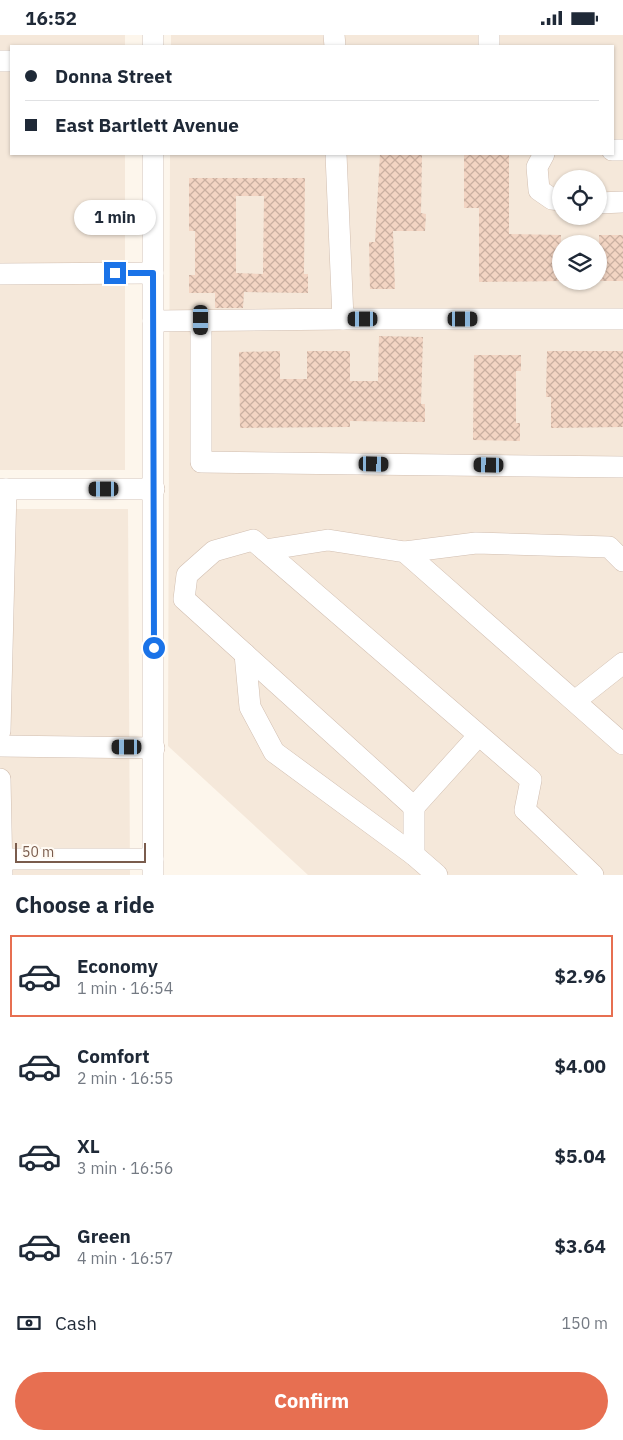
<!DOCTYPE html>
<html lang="en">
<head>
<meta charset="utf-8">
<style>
	:root { --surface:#fff; --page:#f6f6f7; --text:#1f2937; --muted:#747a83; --line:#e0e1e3; --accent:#e76f51 }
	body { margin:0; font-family:"IBM Plex Sans",sans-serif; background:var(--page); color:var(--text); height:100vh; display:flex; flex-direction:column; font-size:19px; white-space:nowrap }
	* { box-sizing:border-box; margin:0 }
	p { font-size:16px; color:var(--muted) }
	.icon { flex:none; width:28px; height:28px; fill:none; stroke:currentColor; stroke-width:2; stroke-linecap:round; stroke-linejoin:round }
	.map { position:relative; height:840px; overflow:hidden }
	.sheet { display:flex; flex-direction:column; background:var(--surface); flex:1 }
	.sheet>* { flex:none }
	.hud { position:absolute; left:10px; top:10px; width:604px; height:110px; border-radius:0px; box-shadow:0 1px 4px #0004; display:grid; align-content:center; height:110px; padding:0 15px; background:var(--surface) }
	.buttons { position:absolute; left:552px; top:135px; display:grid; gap:10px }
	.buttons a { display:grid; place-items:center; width:55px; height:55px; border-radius:50%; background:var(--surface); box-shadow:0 1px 4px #0004; font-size:25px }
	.scale { position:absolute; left:15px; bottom:12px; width:131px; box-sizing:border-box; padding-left:5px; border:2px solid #7a5c4d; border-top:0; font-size:14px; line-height:18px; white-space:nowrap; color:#7a5c4d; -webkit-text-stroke:4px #fffaf3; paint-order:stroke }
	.end { position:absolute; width:22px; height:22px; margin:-11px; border:6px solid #1a73e8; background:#fff; box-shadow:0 0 0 2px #fff }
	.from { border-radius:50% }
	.bubble { position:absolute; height:35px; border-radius:18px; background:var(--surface); box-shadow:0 1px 4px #0004; font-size:16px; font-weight:700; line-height:35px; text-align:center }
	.car { position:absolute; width:15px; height:30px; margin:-15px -8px; border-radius:6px; box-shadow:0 0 4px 1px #0007; background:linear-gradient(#222 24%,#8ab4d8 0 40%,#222 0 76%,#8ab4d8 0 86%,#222 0) }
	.hud b { display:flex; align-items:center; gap:18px; height:48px; font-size:19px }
	.hud b+b { border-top:1px solid var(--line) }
	.hud i { width:12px; height:12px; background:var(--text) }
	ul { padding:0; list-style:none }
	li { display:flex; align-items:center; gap:15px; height:82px; margin:0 10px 8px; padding:0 5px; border:2px solid transparent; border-radius:0px }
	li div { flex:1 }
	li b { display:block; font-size:19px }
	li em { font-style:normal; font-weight:700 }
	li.selected { border-color:var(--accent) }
	li>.icon { width:45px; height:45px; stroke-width:1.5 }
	h2 { padding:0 15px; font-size:22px; line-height:60px }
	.pay { display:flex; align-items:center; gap:12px; height:55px; padding:0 15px; font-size:19px }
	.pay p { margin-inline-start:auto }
	.button { display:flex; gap:10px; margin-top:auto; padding:10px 15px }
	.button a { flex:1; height:58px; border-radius:30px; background:var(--accent); color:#fff; font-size:20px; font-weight:700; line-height:58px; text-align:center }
	.status { display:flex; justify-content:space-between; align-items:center; height:35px; padding:0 25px; background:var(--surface); direction:ltr }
	.status svg { height:14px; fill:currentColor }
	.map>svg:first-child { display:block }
</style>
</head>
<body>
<div class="status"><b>16:52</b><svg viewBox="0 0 49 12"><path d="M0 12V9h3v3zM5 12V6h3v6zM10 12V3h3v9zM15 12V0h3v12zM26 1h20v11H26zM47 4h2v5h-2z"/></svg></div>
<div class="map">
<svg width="623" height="840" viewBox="0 0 623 840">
	<defs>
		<pattern id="building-cross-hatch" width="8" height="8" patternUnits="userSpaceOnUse" patternTransform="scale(1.25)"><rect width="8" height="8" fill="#f3d5c3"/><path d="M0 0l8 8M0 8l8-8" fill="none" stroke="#cab0a1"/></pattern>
	</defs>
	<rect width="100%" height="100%" fill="#fdf6ec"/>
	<g fill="#f5e8da" fill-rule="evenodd">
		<path d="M0 0H125V11H11V119H125V435H0Z"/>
		<path d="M171 0H623V840H308L168 711 170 119H612V11H171ZM561 144H599V181H561ZM561 209H599V246H561Z"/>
		<path d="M0 474H128L130 840H0Z"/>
	</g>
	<g fill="url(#building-cross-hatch)" fill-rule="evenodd">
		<path d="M380 119H422L421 178 426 179 425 196H393L395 254H370L369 207H375Z"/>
		<path d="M464 119H509V199L561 200V246L479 247V173H464Z"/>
		<path d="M189 143H305L304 239H308V258L244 257 243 273H215V258H189V240H195V196H189ZM236 161H264L263 239 236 238Z"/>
		<rect x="599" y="200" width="24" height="46"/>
		<path d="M379 301 423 302 421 369H425V387L350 386V392L240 393 239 317 280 316V344H307V316H350V346H378Z"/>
		<path d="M547 316H623V392L551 393V362H546Z"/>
		<path d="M474 320H521V336H516V388H520V406L473 405Z"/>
	</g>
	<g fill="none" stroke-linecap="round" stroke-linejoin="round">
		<defs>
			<g id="minor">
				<path d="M153 0V11"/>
				<path d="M334 0 335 11"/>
				<path d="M489 11V0"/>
				<path d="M0 26H11"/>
				<path d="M612 115H623"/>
				<path d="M153 119V840"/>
				<path d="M544 119 537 132 539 155 552 164 561 165"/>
				<path d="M599 168 623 167"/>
				<path d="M0 239 153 238"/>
				<path d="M343 284H623"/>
				<path d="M201 285V427L623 432"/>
				<path d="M153 286 343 284 336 119"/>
				<path d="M0 454H154"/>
				<path d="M265 515 328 505 405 517 623 709"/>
				<path d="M405 517 476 508 609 512 623 526"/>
				<path d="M245 619 250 672 274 717 414 820"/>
				<path d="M575 666 623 628"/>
				<path d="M0 696 6 454"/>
				<path d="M479 700 414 772 184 564 187 540 214 516 253 505 531 745 525 775 593 840"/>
				<path d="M0 711 154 713"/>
				<path d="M0 744 2 840"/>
				<path d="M414 772V820L437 840"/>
				<path d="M0 824H153"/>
			</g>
		</defs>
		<use href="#minor" stroke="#d1beb0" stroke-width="22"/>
		<use href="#minor" stroke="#fff" stroke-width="21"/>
	</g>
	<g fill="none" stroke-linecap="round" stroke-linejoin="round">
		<path stroke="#1a73e8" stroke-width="6" d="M115 238H153L154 613"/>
	</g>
</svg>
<div class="buttons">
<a><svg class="icon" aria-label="locate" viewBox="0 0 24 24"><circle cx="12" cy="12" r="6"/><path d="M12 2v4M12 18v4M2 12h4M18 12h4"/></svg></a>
<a><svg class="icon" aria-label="layers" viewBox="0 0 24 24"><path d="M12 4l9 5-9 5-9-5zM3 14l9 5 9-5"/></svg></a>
</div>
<div class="scale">50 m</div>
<i class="end from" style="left:154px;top:613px"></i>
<i class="end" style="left:115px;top:238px"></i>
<div class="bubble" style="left:74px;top:165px;width:82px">1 min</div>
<i class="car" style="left:363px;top:284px;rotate:270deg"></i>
<i class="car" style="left:463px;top:284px;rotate:90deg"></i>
<i class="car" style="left:201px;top:285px;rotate:180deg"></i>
<i class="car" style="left:374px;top:429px;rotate:91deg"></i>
<i class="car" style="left:489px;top:430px;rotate:271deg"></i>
<i class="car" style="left:104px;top:454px;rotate:270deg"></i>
<i class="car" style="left:127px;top:712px;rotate:270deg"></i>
<div class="hud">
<b><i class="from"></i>Donna Street</b>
<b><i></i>East Bartlett Avenue</b>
</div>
</div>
<section class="sheet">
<h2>Choose a ride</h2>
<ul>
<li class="selected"><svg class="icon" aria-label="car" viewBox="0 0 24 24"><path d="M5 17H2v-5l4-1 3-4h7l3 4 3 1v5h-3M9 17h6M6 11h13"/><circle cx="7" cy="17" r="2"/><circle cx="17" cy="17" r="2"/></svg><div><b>Economy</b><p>1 min · 16:54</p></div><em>$2.96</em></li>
<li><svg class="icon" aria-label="car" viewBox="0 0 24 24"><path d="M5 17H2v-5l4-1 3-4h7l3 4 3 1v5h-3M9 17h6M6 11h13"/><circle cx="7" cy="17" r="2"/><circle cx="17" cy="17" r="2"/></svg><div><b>Comfort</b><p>2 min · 16:55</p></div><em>$4.00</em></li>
<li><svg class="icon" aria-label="car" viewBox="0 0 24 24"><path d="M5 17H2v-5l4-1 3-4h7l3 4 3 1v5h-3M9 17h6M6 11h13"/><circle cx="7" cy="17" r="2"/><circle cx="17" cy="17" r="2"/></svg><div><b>XL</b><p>3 min · 16:56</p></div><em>$5.04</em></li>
<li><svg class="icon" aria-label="car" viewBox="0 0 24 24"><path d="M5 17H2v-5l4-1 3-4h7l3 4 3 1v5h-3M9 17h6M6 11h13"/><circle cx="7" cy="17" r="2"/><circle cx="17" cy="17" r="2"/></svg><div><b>Green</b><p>4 min · 16:57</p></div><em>$3.64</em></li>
</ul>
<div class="pay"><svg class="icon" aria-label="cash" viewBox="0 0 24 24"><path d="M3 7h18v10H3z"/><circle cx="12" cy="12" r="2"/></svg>Cash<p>150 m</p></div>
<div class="button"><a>Confirm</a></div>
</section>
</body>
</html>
